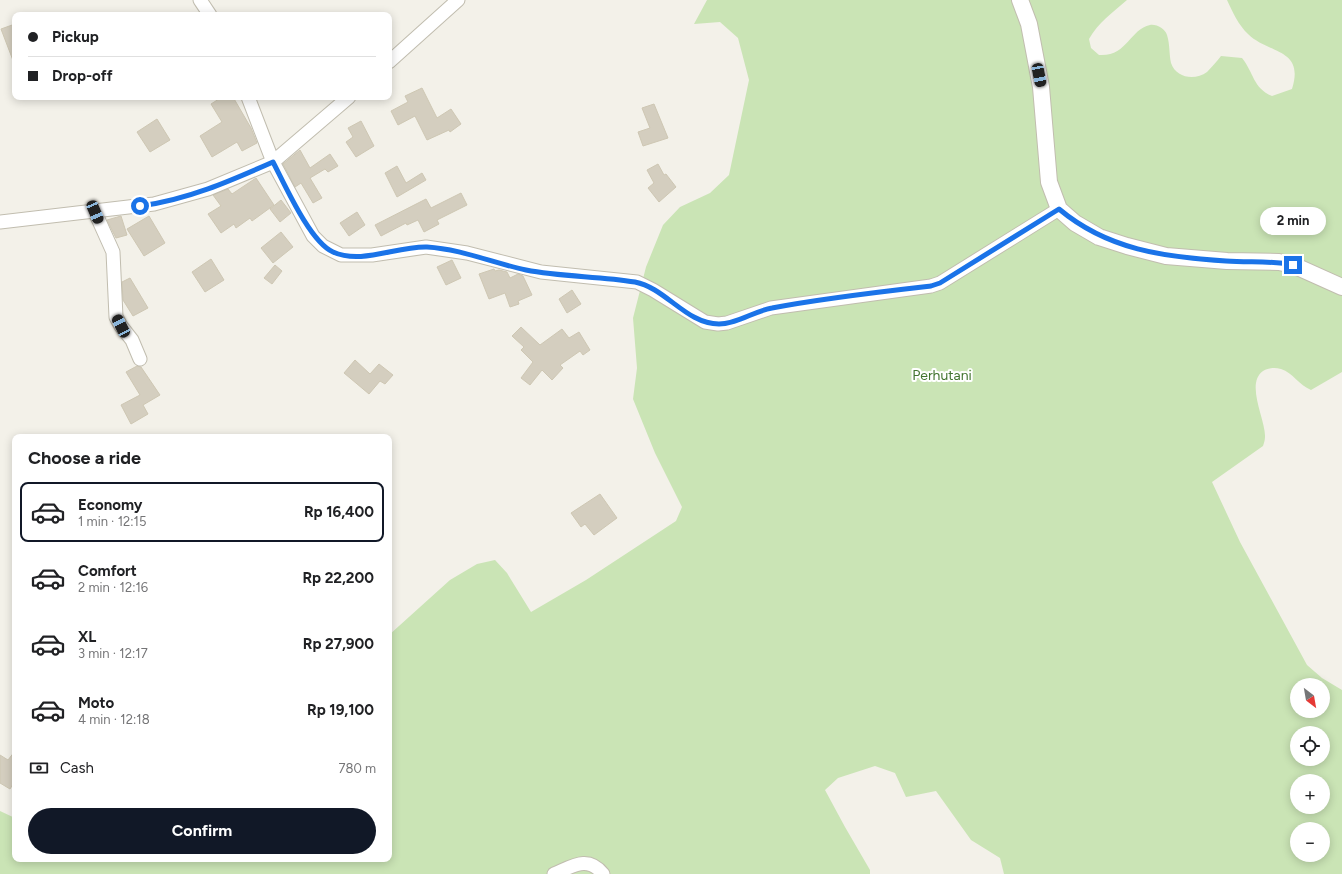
<!DOCTYPE html>
<html lang="en">
<head>
<meta charset="utf-8">
<style>
	:root { --surface:#fff; --page:#f6f6f6; --text:#202124; --muted:#757577; --line:#e0e0e0; --accent:#111827 }
	body { margin:0; font-family:Figtree,sans-serif; background:var(--page); color:var(--text); height:100vh; display:flex; flex-direction:column; font-size:15px; white-space:nowrap }
	* { box-sizing:border-box; margin:0 }
	p { font-size:13px; color:var(--muted) }
	.icon { flex:none; width:22px; height:22px; fill:none; stroke:currentColor; stroke-width:2; stroke-linecap:round; stroke-linejoin:round }
	.map { position:relative; flex:1; overflow:hidden }
	.panel { position:absolute; left:12px; top:434px; width:380px; height:428px; display:flex; flex-direction:column; background:var(--surface); border-radius:8px; box-shadow:0 2px 10px #0003 }
	.panel>* { flex:none }
	.guide { position:absolute; left:12px; top:12px; width:380px; height:88px; border-radius:8px; box-shadow:0 2px 10px #0003; display:grid; align-content:center; height:88px; padding:0 16px; background:var(--surface) }
	.needle { width:26px; rotate:149deg }
	.controls { position:absolute; left:1290px; top:678px; display:grid; gap:8px }
	.controls a { display:grid; place-items:center; width:40px; height:40px; border-radius:50%; background:var(--surface); box-shadow:0 2px 10px #0003; font-size:20px }
	.end { position:absolute; width:18px; height:18px; margin:-9px; border:5px solid #1a73e8; background:#fff; box-shadow:0 0 0 2px #fff }
	.from { border-radius:50% }
	.bubble { position:absolute; height:28px; border-radius:14px; background:var(--surface); box-shadow:0 2px 10px #0003; font-size:13px; font-weight:700; line-height:28px; text-align:center }
	.car { position:absolute; width:12px; height:24px; margin:-12px -6px; border-radius:5px; box-shadow:0 0 3px 1px #0007; background:linear-gradient(#222 24%,#8ab4d8 0 40%,#222 0 76%,#8ab4d8 0 86%,#222 0) }
	.guide b { display:flex; align-items:center; gap:14px; height:38px; font-size:15px }
	.guide b+b { border-top:1px solid var(--line) }
	.guide i { width:10px; height:10px; background:var(--text) }
	ul { padding:0; list-style:none }
	li { display:flex; align-items:center; gap:12px; height:60px; margin:0 8px 6px; padding:0 8px; border:2px solid transparent; border-radius:8px }
	li div { flex:1 }
	li b { display:block; font-size:15px }
	li em { font-style:normal; font-weight:700 }
	li.current { border-color:var(--accent) }
	li>.icon { width:36px; height:36px; stroke-width:1.5 }
	h2 { padding:0 16px; font-size:18px; line-height:48px }
	.pay { display:flex; align-items:center; gap:10px; height:44px; padding:0 16px; font-size:15px }
	.pay p { margin-inline-start:auto }
	.button { display:flex; gap:8px; margin-top:auto; padding:8px 16px }
	.button a { flex:1; height:46px; border-radius:24px; background:var(--accent); color:#fff; font-size:16px; font-weight:700; line-height:46px; text-align:center }
	.map>svg:first-child { display:block }
</style>
</head>
<body>
<div class="map">
<svg width="1342" height="874" viewBox="0 0 1342 874">
	<rect width="100%" height="100%" fill="#f3f1e9"/>
	<path fill="#cae4b5" fill-rule="evenodd" d="M707 0H1127C1113 12 1098 23 1089 39L1091 48 1099 55C1127 57 1130 29 1150 25 1157 24 1165 29 1167 35 1170 44 1169 54 1171 63 1176 78 1195 81 1207 72 1212 67 1217 61 1221 56L1242 58C1254 73 1253 88 1272 96L1292 89C1305 48 1268 54 1248 34 1239 26 1232 11 1227 0H1342V372L1311 390C1299 385 1293 373 1281 369 1274 367 1269 368 1263 371 1245 384 1266 420 1265 437 1265 440 1264 443 1263 446L1212 482 1240 542 1307 665 1322 678 1342 690V874H1004L1000 858 971 840 936 791 906 797 895 773 875 766 838 778 825 790 845 827 870 870V874H0V811L15 818V859H389V635L450 580 477 564 495 560 507 573 531 612 586 580 676 521 682 507 655 453 633 399 637 368 633 318 646 267 663 225 680 207 710 193 729 175 749 80 738 38 720 22 694 24ZM1297 685H1323V711H1297ZM1297 733H1323V759H1297ZM1297 781H1323V807H1297ZM1297 829H1323V855H1297Z"/>
	<g fill="#d4cebf" stroke="#cec7b3">
		<path d="M15 24V63H14L1 29Z"/>
		<path d="M422 88 437 118 451 109 461 124 450 132 449 130 427 140 415 116 398 125 391 111 408 102 405 96Z"/>
		<path d="M222 97H233L251 128 257 143 242 151 237 142 212 157 200 136 222 122 211 104Z"/>
		<path d="M654 104 668 138 643 146 638 132 650 128 642 108Z"/>
		<path d="M157 119 170 140 150 152 137 132Z"/>
		<path d="M361 121 374 146 356 157 346 142 353 137 348 128Z"/>
		<path d="M300 150 310 168 330 154 338 166 328 172 325 169 310 178 322 198 313 203 301 183 295 187 283 164Z"/>
		<path d="M658 164 664 175 666 174 676 187 659 202 648 188 654 183 647 170Z"/>
		<path d="M397 166 406 183 422 173 426 180 397 197 385 173Z"/>
		<path d="M256 178 274 205 252 221 250 218 236 228 234 224 221 233 208 214 221 206 213 195 228 189 232 194Z"/>
		<path d="M461 193 467 205 437 220 439 224 424 232 418 220 407 225 406 223 381 236 375 225 426 199 431 208Z"/>
		<path d="M281 200 291 213 280 222 270 209Z"/>
		<path d="M357 212 365 225 349 236 340 223Z"/>
		<path d="M121 216 127 235 116 238 107 220Z"/>
		<path d="M149 216 165 243 144 256 127 229Z"/>
		<path d="M281 232 293 247 273 263 261 248Z"/>
		<path d="M211 259 224 280 205 292 192 272Z"/>
		<path d="M452 260 461 278 446 285 437 267Z"/>
		<path d="M275 265 282 271 272 284 264 278Z"/>
		<path d="M494 269 495 271 499 270 507 272 510 278 518 274 523 276 532 295 518 301 519 304 510 307 505 293 489 299 479 274Z"/>
		<path d="M130 278 148 308 133 316 123 300 122 282Z"/>
		<path d="M572 290 581 304 567 313 559 299Z"/>
		<path d="M521 327 540 345 562 329 569 338 579 332 590 350 583 355 580 351 560 365 563 368 552 380 542 370 530 385 521 378 533 362 521 350 524 347 512 336Z"/>
		<path d="M355 360 370 374 379 364 393 375 385 384 380 381 369 394 344 373Z"/>
		<path d="M137 366 141 367 160 395 143 405 148 414 131 424 121 405 140 395 126 372Z"/>
		<path d="M600 494 617 518 594 535 585 524 581 527 571 513Z"/>
		<path d="M15 751V781L10 789 0 783V755L8 760Z"/>
	</g>
	<g fill="none" stroke-linecap="round" stroke-linejoin="round">
		<defs>
			<g id="minor">
				<path d="M200 0 210 15"/>
				<path d="M389 62 458 0"/>
				<path d="M248 97 273 162 313 236 323 246 341 255H372L426 247 467 253 541 272 637 282 653 290 705 322 718 324 727 323 771 308 931 286 940 283 1059 209"/>
				<path d="M95 212 113 252 116 317 121 326 132 340 140 359"/>
				<path d="M0 222 154 204 208 189 273 162 349 97"/>
				<path d="M554 874C573 866 588 855 603 874"/>
			</g>
			<path id="tertiary" d="M1020 0 1029 24 1041 87 1049 182 1059 209 1075 223 1099 237 1127 246 1166 256 1227 261 1279 262 1293 265 1342 287"/>
		</defs>
		<use href="#minor" stroke="#c1bdaf" stroke-width="15"/>
		<use href="#tertiary" stroke="#c1bdaf" stroke-width="18"/>
		<use href="#minor" stroke="#fff" stroke-width="13"/>
		<use href="#tertiary" stroke="#fff" stroke-width="16"/>
	</g>
	<g fill="none" stroke-linecap="round" stroke-linejoin="round">
		<path stroke="#1a73e8" stroke-width="5" d="M140 206C187 200 230 181 273 162 285 185 310 242 333 252 362 265 396 246 427 247 461 249 493 263 526 270 562 277 599 276 635 282 666 288 686 324 719 324 737 324 754 311 772 308 824 298 878 292 931 286L940 283 1059 209C1108 250 1164 257 1226 261 1248 263 1271 260 1293 265"/>
	</g>
	<g text-anchor="middle" stroke-width="4" stroke-linejoin="round" paint-order="stroke">
		<g font-size="14" fill="#42742f" stroke="#fff">
			<text x="942" y="380">Perhutani</text>
		</g>
	</g>
</svg>
<div class="controls">
<a><svg class="needle" viewBox="-14 -14 28 28"><path d="M0-13l5 13h-10z" fill="#e53935"/><path d="M0 13l5-13h-10z" fill="#757577"/></svg></a>
<a><svg class="icon" aria-label="locate" viewBox="0 0 24 24"><circle cx="12" cy="12" r="6"/><path d="M12 2v4M12 18v4M2 12h4M18 12h4"/></svg></a>
<a>+</a>
<a>−</a>
</div>
<i class="end from" style="left:140px;top:206px"></i>
<i class="end" style="left:1293px;top:265px"></i>
<div class="bubble" style="left:1260px;top:207px;width:66px">2 min</div>
<i class="car" style="left:1039px;top:75px;rotate:169deg"></i>
<i class="car" style="left:95px;top:212px;rotate:157deg"></i>
<i class="car" style="left:121px;top:326px;rotate:333deg"></i>
<div class="guide">
<b><i class="from"></i>Pickup</b>
<b><i></i>Drop-off</b>
</div>
<section class="panel">
<h2>Choose a ride</h2>
<ul>
<li class="current"><svg class="icon" aria-label="car" viewBox="0 0 24 24"><path d="M5 17H2v-5l4-1 3-4h7l3 4 3 1v5h-3M9 17h6M6 11h13"/><circle cx="7" cy="17" r="2"/><circle cx="17" cy="17" r="2"/></svg><div><b>Economy</b><p>1 min · 12:15</p></div><em>Rp 16,400</em></li>
<li><svg class="icon" aria-label="car" viewBox="0 0 24 24"><path d="M5 17H2v-5l4-1 3-4h7l3 4 3 1v5h-3M9 17h6M6 11h13"/><circle cx="7" cy="17" r="2"/><circle cx="17" cy="17" r="2"/></svg><div><b>Comfort</b><p>2 min · 12:16</p></div><em>Rp 22,200</em></li>
<li><svg class="icon" aria-label="car" viewBox="0 0 24 24"><path d="M5 17H2v-5l4-1 3-4h7l3 4 3 1v5h-3M9 17h6M6 11h13"/><circle cx="7" cy="17" r="2"/><circle cx="17" cy="17" r="2"/></svg><div><b>XL</b><p>3 min · 12:17</p></div><em>Rp 27,900</em></li>
<li><svg class="icon" aria-label="car" viewBox="0 0 24 24"><path d="M5 17H2v-5l4-1 3-4h7l3 4 3 1v5h-3M9 17h6M6 11h13"/><circle cx="7" cy="17" r="2"/><circle cx="17" cy="17" r="2"/></svg><div><b>Moto</b><p>4 min · 12:18</p></div><em>Rp 19,100</em></li>
</ul>
<div class="pay"><svg class="icon" aria-label="cash" viewBox="0 0 24 24"><path d="M3 7h18v10H3z"/><circle cx="12" cy="12" r="2"/></svg>Cash<p>780 m</p></div>
<div class="button"><a>Confirm</a></div>
</section>
</div>
</body>
</html>
